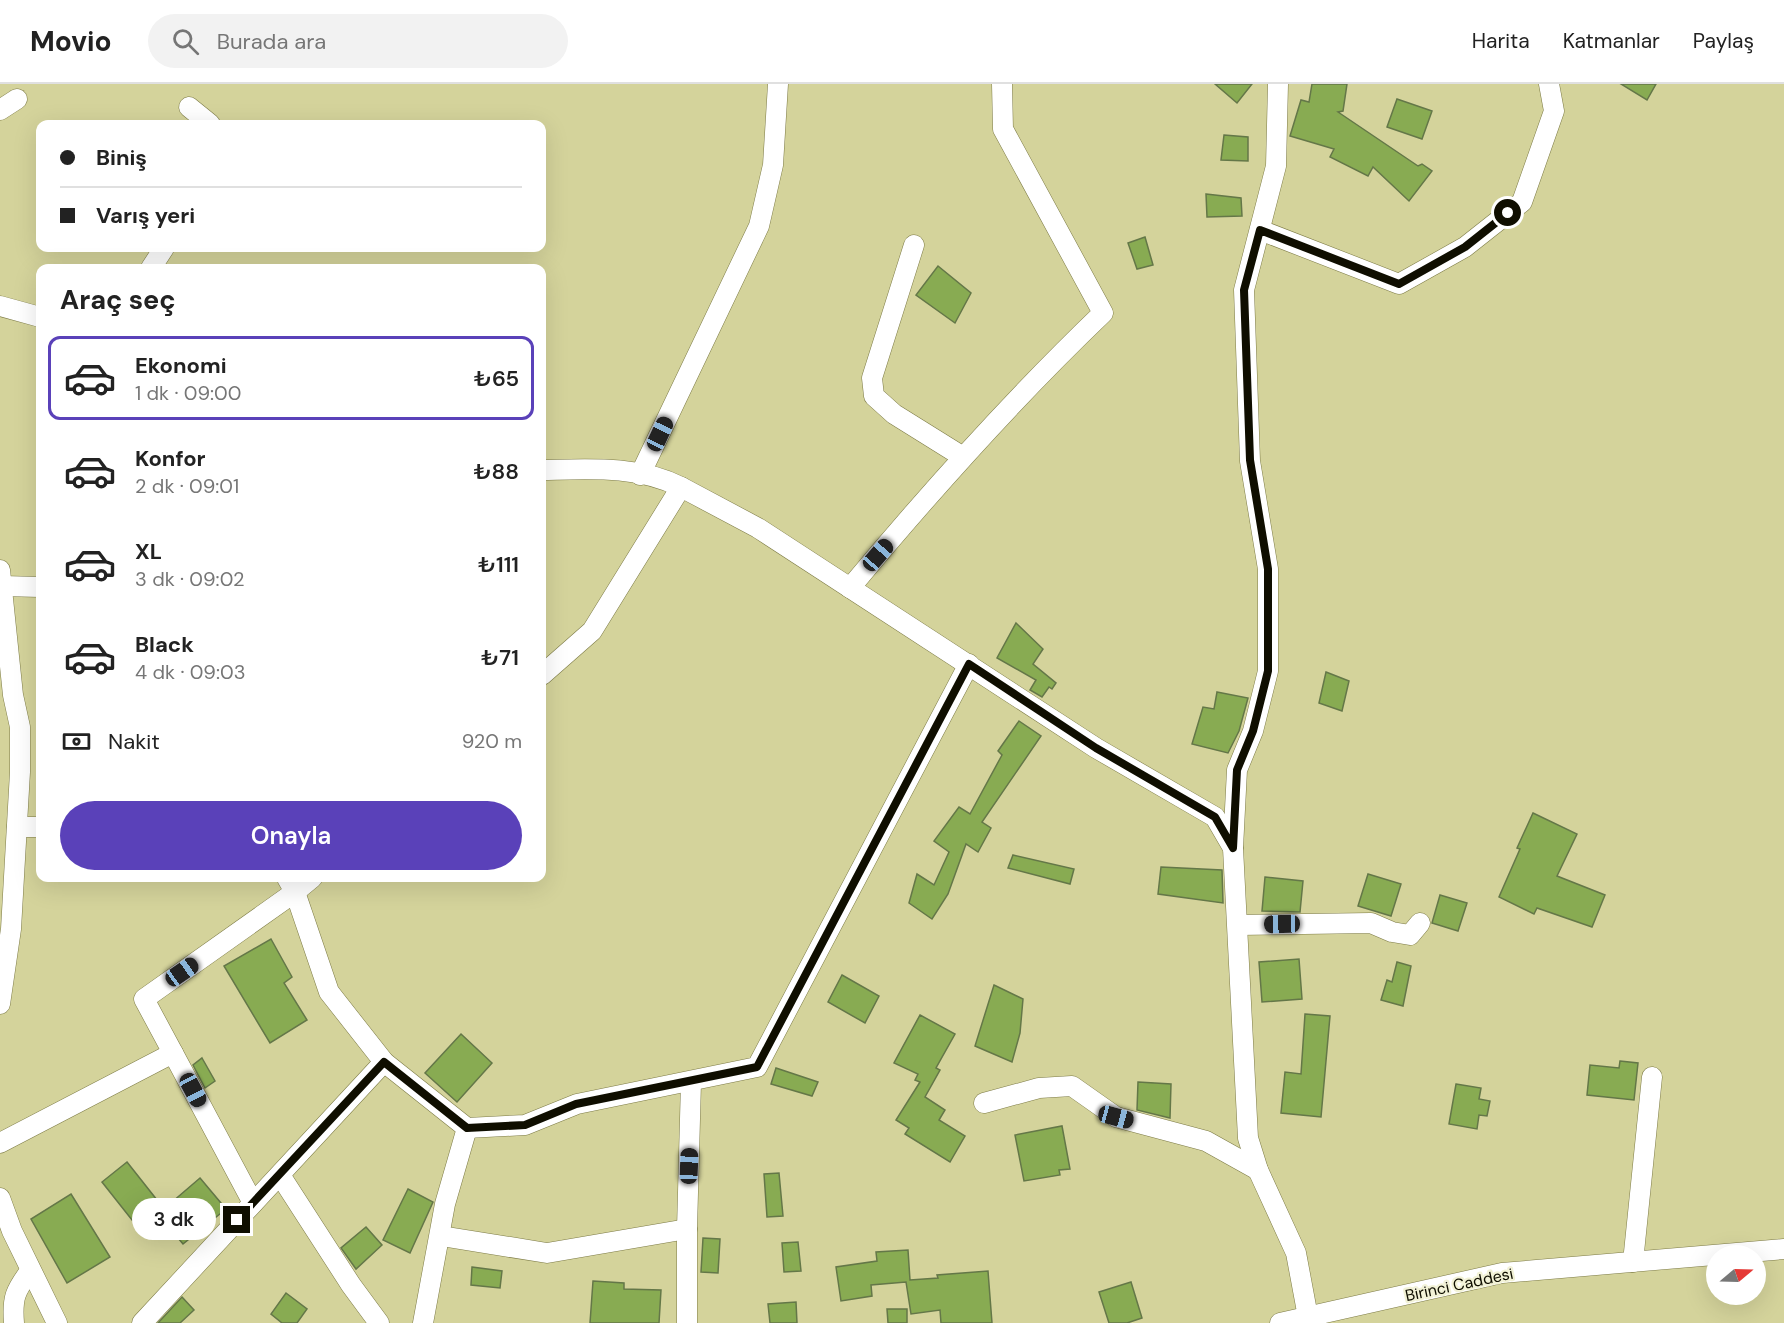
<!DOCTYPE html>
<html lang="tr">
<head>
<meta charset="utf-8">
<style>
	:root { --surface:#fff; --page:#f2f2f2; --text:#222; --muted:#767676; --line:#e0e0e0; --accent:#5a41b9 }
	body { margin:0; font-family:"DM Sans",sans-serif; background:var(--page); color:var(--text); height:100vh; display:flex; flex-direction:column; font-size:22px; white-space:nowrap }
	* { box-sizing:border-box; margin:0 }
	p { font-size:20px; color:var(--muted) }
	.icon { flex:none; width:33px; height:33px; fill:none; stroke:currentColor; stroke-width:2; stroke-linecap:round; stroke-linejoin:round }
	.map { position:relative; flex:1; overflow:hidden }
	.panel { position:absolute; left:36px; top:180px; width:510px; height:618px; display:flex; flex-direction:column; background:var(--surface); border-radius:12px; box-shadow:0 6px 24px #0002 }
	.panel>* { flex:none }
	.hud { position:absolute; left:36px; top:36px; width:510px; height:132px; border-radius:12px; box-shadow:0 6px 24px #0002; display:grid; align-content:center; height:132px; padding:0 24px; background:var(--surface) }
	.needle { width:39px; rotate:71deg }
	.tools { position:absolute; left:1706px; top:1161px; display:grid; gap:12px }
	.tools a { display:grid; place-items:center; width:60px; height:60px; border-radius:50%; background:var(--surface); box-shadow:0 6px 24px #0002; font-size:30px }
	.end { position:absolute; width:27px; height:27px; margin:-14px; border:8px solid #0f0e00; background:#fff; box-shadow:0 0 0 3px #fff }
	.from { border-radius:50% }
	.bubble { position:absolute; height:42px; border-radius:21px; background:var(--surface); box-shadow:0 6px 24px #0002; font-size:20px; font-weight:600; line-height:42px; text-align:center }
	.car { position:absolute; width:18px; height:36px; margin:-18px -9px; border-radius:8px; box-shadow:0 0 4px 2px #0007; background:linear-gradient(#222 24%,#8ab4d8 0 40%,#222 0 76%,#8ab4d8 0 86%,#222 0) }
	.hud b { display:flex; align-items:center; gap:21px; height:57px; font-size:22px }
	.hud b+b { border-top:2px solid var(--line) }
	.hud i { width:15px; height:15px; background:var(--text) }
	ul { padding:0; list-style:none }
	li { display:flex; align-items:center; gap:18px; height:84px; margin:0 12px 9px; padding:0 12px; border:3px solid transparent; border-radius:12px }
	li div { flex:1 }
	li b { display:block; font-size:22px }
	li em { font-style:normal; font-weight:600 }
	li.current { border-color:var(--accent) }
	li>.icon { width:54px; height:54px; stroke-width:1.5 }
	h2 { padding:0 24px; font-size:27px; line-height:72px }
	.pay { display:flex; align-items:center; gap:15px; height:66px; padding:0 24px; font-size:22px }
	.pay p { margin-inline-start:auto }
	.cta { display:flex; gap:12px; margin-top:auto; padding:12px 24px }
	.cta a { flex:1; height:69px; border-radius:36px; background:var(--accent); color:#fff; font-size:24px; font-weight:600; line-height:69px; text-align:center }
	header { display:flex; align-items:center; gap:36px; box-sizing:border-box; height:84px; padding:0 30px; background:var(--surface); border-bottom:2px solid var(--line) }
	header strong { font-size:28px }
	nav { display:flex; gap:33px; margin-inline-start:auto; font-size:21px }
	.search { width:420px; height:54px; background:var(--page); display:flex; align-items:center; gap:15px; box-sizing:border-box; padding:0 21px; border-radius:33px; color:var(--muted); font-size:22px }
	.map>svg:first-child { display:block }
</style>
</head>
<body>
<header>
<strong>Movio</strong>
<div class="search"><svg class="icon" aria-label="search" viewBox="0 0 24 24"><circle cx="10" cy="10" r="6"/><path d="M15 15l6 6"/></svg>Burada ara</div>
<nav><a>Harita</a><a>Katmanlar</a><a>Paylaş</a></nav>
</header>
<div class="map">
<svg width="1784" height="1239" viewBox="0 0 1784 1239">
	<rect width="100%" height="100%" fill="#d4d39b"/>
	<g fill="#88ab52" stroke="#647748" stroke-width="1.5">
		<path d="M1215 0H1252L1237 19Z"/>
		<path d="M1312 0H1347L1343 27 1338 28 1418 82 1422 80 1432 87 1409 117 1373 83 1368 92 1330 73 1334 65 1290 52 1301 16 1309 18Z"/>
		<path d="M1621 0H1656L1647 16Z"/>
		<path d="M1397 15 1432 27 1422 55 1387 43Z"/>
		<path d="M1224 51 1248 53V77L1221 76Z"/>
		<path d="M1206 110 1241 114 1242 132 1207 133Z"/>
		<path d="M1145 153 1153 181 1137 185 1128 159Z"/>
		<path d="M938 182 971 209 955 239 916 211Z"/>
		<path d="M1016 539 1043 565 1033 580 1056 599 1052 605 1049 603 1042 613 1030 606 1036 596 997 574Z"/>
		<path d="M1326 588 1349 597 1342 627 1319 619Z"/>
		<path d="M1217 608 1248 614 1239 647 1228 669 1192 660 1203 623 1214 625Z"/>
		<path d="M1019 637 1041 652 982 738 991 744 978 768 966 760 948 810 932 835 909 819 917 790 934 801 949 768 934 757 959 723 970 730 1002 671 998 667Z"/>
		<path d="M1533 729 1577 750 1557 792 1605 811 1592 843 1537 824 1534 830 1499 813 1520 765 1517 764Z"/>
		<path d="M1013 771 1074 785 1070 800 1008 784Z"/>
		<path d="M1161 783 1222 786 1223 819 1158 810Z"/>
		<path d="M1368 790 1401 800 1391 832 1358 822Z"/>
		<path d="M1265 793 1303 797 1300 828 1262 827Z"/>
		<path d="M1440 811 1467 819 1458 847 1432 839Z"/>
		<path d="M271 855 292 893 284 899 307 936 270 959 224 882Z"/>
		<path d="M1299 875 1302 915 1262 918 1259 878Z"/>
		<path d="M1397 878 1411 882 1403 922 1381 916 1387 896 1392 898Z"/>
		<path d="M842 891 879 912 865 939 828 918Z"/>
		<path d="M994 901 1023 915 1020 949 1012 978 975 962Z"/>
		<path d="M1305 930 1330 932 1321 1033 1281 1029 1285 988 1301 990Z"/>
		<path d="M920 931 955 950 936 984 940 986 925 1013 945 1026 939 1036 965 1052 950 1078 905 1050 909 1044 896 1036 920 998 915 996 918 990 894 979Z"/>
		<path d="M461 950 492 979 457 1018 425 989Z"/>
		<path d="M202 974 215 997 205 1004 193 981Z"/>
		<path d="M1620 977 1638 979 1634 1016 1587 1011 1590 981 1619 984Z"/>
		<path d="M776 984 818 998 812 1012 771 1000Z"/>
		<path d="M1138 998 1171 1000 1170 1034 1137 1026Z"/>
		<path d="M1456 1000 1481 1004 1479 1015 1490 1017 1487 1032 1479 1031 1477 1045 1449 1040Z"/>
		<path d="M1062 1042 1070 1085 1059 1086 1060 1091 1024 1097 1015 1051Z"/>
		<path d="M127 1078 157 1116 132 1136 102 1098Z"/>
		<path d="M779 1089 783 1132 767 1133 764 1090Z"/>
		<path d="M200 1094 226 1125 183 1160 158 1130Z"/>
		<path d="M408 1105 433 1118 410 1169 383 1156Z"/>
		<path d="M71 1110 110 1173 67 1199 31 1135Z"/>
		<path d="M366 1143 382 1161 356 1185 341 1164Z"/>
		<path d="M703 1154 720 1155 718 1189 701 1188Z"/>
		<path d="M798 1158 801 1187 784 1188 782 1159Z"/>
		<path d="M908 1166 910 1196 938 1194 937 1191 988 1187 992 1239H941L940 1226 911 1230 906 1198 871 1201 872 1212 841 1217 836 1183 877 1177 876 1168Z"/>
		<path d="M472 1183 502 1187 500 1204 471 1201Z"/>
		<path d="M593 1197 624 1199V1205L661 1206 659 1239H590Z"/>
		<path d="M1131 1198 1142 1234 1127 1239H1109L1099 1208Z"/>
		<path d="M286 1209 307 1225 297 1239H282L271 1230Z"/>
		<path d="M182 1213 194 1226 180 1239H158Z"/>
		<path d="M796 1218 797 1239H770L768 1220Z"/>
		<path d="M887 1225H907V1239H888Z"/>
	</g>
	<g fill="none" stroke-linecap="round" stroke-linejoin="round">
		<defs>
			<g id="minor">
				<path d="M189 23 210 40"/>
				<path d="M0 26 17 15"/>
				<path d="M1260 146 1399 200 1465 163 1522 118 1554 27 1549 0"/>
				<path d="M914 161 872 294 874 312 894 330 963 373"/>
				<path d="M151 184 164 164"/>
				<path d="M0 222 40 233"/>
				<path d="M542 386C588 385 638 381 681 403L758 444 1096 664 1215 733 1233 764 1248 1054 1258 1086 1296 1169 1308 1233"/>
				<path d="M640 391 759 142 773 81 778 0"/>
				<path d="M0 486 13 611 20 643V688L11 845 0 920"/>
				<path d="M2 502 40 503"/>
				<path d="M850 504C930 408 1013 315 1103 229L1003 45 1002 0"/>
				<path d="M542 591 592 547 681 403"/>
				<path d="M17 743H40"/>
				<path d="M1233 764 1237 686 1253 647 1268 587V485L1250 377 1244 206 1276 82 1278 0"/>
				<path d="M287 794 295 808 312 794"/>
				<path d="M1238 841 1371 839 1392 848 1410 851 1420 839"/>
				<path d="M173 969 144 915 295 808 329 908 384 978 467 1044 445 1120 423 1239"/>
				<path d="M984 1019 1039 1004 1072 1002 1116 1033 1206 1057 1258 1086"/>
				<path d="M467 1044 525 1041 577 1020 757 983 969 580"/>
				<path d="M0 1059 173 969 253 1119"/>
				<path d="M280 1091 351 1201 379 1239"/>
				<path d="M0 1114 12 1147 57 1239"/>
				<path d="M441 1152 547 1169 687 1145"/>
				<path d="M1633 1178 1652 993"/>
				<path d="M14 1239C12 1214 15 1207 30 1187"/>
				<path d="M142 1239 384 978"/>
				<path d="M687 1239V1145L691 998"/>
				<path d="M1280 1239 1502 1189 1784 1165"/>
			</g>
		</defs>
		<use href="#minor" stroke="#7d7b46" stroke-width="21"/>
		<use href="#minor" stroke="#fff" stroke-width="20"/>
	</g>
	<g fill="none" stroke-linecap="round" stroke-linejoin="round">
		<path stroke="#0f0e00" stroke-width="8" d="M237 1136 384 978 467 1044 525 1041 576 1020 757 983 969 580 1096 664 1215 733 1233 764 1237 686 1253 647 1268 587V485L1250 376 1244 206 1260 146 1399 200 1465 163 1508 129"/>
	</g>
	<g text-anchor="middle" stroke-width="4.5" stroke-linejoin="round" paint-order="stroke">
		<g font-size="16" fill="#0f0e00" stroke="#f2f2d6">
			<text transform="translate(1459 1200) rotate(-12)" y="6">Birinci Caddesi</text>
		</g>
	</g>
</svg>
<div class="tools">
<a><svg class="needle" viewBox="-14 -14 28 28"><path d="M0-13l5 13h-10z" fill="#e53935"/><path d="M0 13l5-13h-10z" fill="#767676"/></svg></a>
</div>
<i class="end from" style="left:1508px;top:129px"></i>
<i class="end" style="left:237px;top:1136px"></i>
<div class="bubble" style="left:132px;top:1114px;width:84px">3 dk</div>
<i class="car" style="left:660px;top:350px;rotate:25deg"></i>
<i class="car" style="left:878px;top:471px;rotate:41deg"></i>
<i class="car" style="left:1282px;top:840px;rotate:269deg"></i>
<i class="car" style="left:182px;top:888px;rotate:55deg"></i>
<i class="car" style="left:193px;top:1006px;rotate:152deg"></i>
<i class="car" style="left:1116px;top:1033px;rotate:105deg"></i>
<i class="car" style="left:689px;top:1082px;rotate:2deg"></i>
<div class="hud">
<b><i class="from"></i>Biniş</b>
<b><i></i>Varış yeri</b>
</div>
<section class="panel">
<h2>Araç seç</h2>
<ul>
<li class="current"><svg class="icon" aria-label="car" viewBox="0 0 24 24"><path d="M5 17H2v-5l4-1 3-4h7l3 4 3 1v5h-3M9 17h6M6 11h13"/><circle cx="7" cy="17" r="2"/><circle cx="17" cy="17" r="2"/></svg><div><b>Ekonomi</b><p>1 dk · 09:00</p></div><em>₺65</em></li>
<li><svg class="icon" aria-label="car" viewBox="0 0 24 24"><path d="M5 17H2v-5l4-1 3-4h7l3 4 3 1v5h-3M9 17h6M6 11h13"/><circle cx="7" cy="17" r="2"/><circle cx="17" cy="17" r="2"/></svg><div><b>Konfor</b><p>2 dk · 09:01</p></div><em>₺88</em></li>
<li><svg class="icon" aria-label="car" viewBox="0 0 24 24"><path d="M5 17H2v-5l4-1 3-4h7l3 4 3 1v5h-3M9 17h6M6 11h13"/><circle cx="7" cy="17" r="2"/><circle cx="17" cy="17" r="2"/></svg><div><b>XL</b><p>3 dk · 09:02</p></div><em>₺111</em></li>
<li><svg class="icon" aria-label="car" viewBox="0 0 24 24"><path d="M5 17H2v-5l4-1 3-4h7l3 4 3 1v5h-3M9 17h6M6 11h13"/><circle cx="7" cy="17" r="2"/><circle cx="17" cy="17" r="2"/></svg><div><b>Black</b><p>4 dk · 09:03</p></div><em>₺71</em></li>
</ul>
<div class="pay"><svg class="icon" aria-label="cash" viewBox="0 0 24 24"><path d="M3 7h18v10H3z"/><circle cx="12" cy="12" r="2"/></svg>Nakit<p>920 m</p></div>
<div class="cta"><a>Onayla</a></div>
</section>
</div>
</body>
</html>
